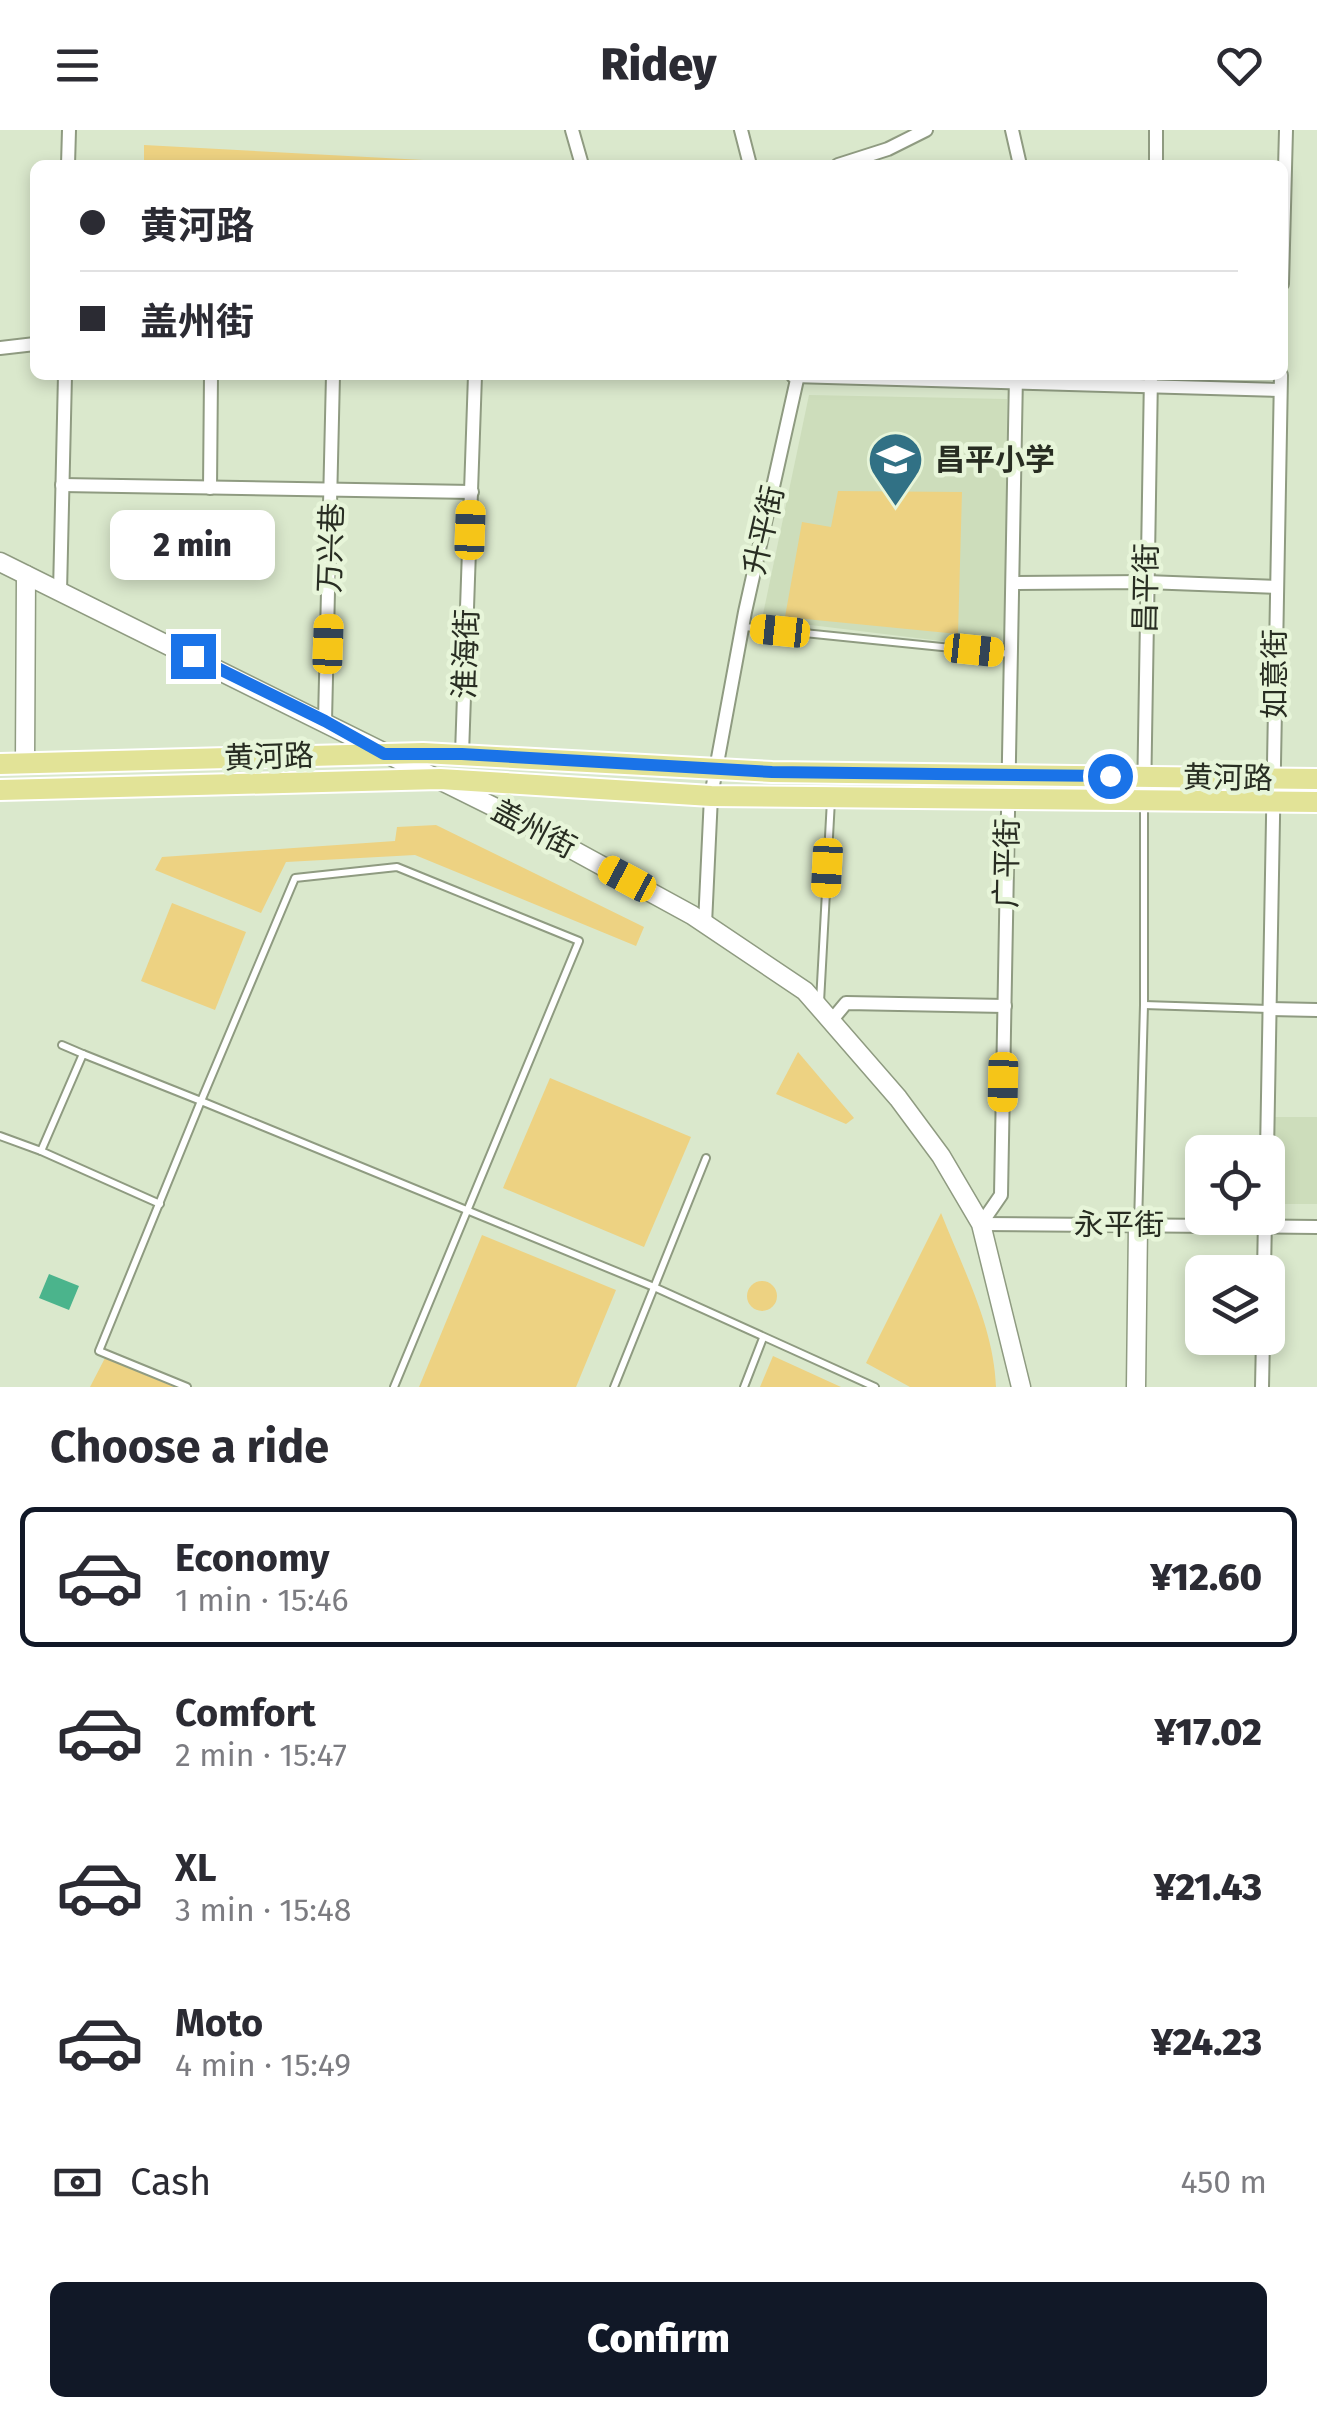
<!DOCTYPE html>
<html lang="en">
<head>
<meta charset="utf-8">
<style>
	:root { --surface:#fff; --page:#f2f2f3; --text:#2b2b33; --muted:#7c7c81; --line:#e1e1e2; --accent:#111827 }
	body { margin:0; font-family:"Fira Sans","Noto Sans SC",sans-serif; background:var(--page); color:var(--text); height:100vh; display:flex; flex-direction:column; font-size:38px; white-space:nowrap }
	* { box-sizing:border-box; margin:0 }
	p { font-size:32px; color:var(--muted) }
	.icon { flex:none; width:55px; height:55px; fill:none; stroke:currentColor; stroke-width:2; stroke-linecap:round; stroke-linejoin:round }
	.map { position:relative; height:1257px; overflow:hidden }
	.sheet { display:flex; flex-direction:column; background:var(--surface); flex:1 }
	.sheet>* { flex:none }
	.top-card { position:absolute; left:30px; top:30px; width:1258px; height:220px; border-radius:15px; box-shadow:0 5px 15px #0003; display:grid; align-content:center; height:220px; padding:0 50px; background:var(--surface) }
	.tools { position:absolute; left:1185px; top:1005px; display:grid; gap:20px }
	.tools a { display:grid; place-items:center; width:100px; height:100px; border-radius:15px; background:var(--surface); box-shadow:0 5px 15px #0003; font-size:50px }
	.end { position:absolute; width:45px; height:45px; margin:-22px; border:12px solid #1a73e8; background:#fff; box-shadow:0 0 0 5px #fff }
	.from { border-radius:50% }
	.bubble { position:absolute; height:70px; border-radius:15px; background:var(--surface); box-shadow:0 5px 15px #0003; font-size:32px; font-weight:800; line-height:70px; text-align:center }
	.car { position:absolute; width:30px; height:60px; margin:-30px -15px; border-radius:12px; box-shadow:0 0 8px 2px #0007; background:linear-gradient(#f5c518 24%,#345 0 40%,#f5c518 0 76%,#345 0 86%,#f5c518 0) }
	.top-card b { display:flex; align-items:center; gap:35px; height:95px; font-size:38px }
	.top-card b+b { border-top:2px solid var(--line) }
	.top-card i { width:25px; height:25px; background:var(--text) }
	ul { padding:0; list-style:none }
	li { display:flex; align-items:center; gap:30px; height:140px; margin:0 20px 15px; padding:0 30px; border:5px solid transparent; border-radius:15px }
	li div { flex:1 }
	li b { display:block; font-size:38px }
	li em { font-style:normal; font-weight:800 }
	li.active { border-color:var(--accent) }
	li>.icon { width:90px; height:90px; stroke-width:1.5 }
	h2 { padding:0 50px; font-size:45px; line-height:120px }
	.pay { display:flex; align-items:center; gap:25px; height:110px; padding:0 50px; font-size:38px }
	.pay p { margin-inline-start:auto }
	.cta { display:flex; gap:20px; margin-top:auto; padding:20px 50px }
	.cta a { flex:1; height:115px; border-radius:15px; background:var(--accent); color:#fff; font-size:40px; font-weight:800; line-height:115px; text-align:center }
	header { display:flex; justify-content:space-between; align-items:center; height:130px; padding:0 50px; background:var(--surface); font-size:45px; font-weight:800 }
	.map>svg:first-child { display:block }
</style>
</head>
<body>
<header><svg class="icon" aria-label="menu" viewBox="0 0 24 24"><path d="M4 6h16M4 12h16M4 18h16"/></svg>Ridey<svg class="icon" aria-label="heart" viewBox="0 0 24 24"><path d="M12 20l-8-8c-3-5 5-10 8-4 3-6 11-1 8 4z"/></svg></header>
<div class="map">
<svg width="1317" height="1257" viewBox="0 0 1317 1257">
	<rect width="100%" height="100%" fill="#dae8cc"/>
	<g fill="#cdddbb">
		<path d="M809 265 1007 269 1006 519 762 489Z"/>
		<path d="M1274 987H1317V1074H1273Z"/>
	</g>
	<g fill="#edd282">
		<path d="M144 15 461 32V35H144Z"/>
		<path d="M838 361 962 362 958 504 785 487 802 392 831 397Z"/>
		<path d="M436 695 644 797 636 816 415 725 286 732 261 783 155 740 162 727 395 711 397 697Z"/>
		<path d="M172 773 246 802 215 880 141 851Z"/>
		<path d="M798 922 854 988 846 994 776 964Z"/>
		<path d="M550 948 691 1007 644 1117 503 1058Z"/>
		<path d="M941 1083C963 1139 994 1197 996 1257H910L866 1233Z"/>
		<path d="M482 1105 616 1160 576 1257H419Z"/>
		<circle cx="762" cy="1166" r="15"/>
		<path d="M773 1226 841 1257H760Z"/>
		<path d="M105 1228 175 1257H90Z"/>
	</g>
	<path fill="#4bb48c" d="M49 1144 79 1156 69 1180 39 1168Z"/>
	<g fill="none" stroke-linecap="round" stroke-linejoin="round">
		<defs>
			<g id="lane">
				<path d="M745 497 1011 524"/>
				<path d="M820 872 831 670"/>
				<path d="M1144 875 1269 879"/>
				<path d="M62 915 83 924"/>
				<path d="M0 1006 41 1021"/>
				<path d="M160 1074 41 1021 83 924 201 971 295 748 397 737 579 811 394 1257"/>
				<path d="M1138 1095 1144 875V673"/>
				<path d="M187 1257 99 1221 201 971 654 1157 875 1257"/>
				<path d="M614 1257 706 1028"/>
				<path d="M744 1257 763 1208"/>
			</g>
			<g id="street">
				<path d="M572 0 582 35"/>
				<path d="M741 0 750 35"/>
				<path d="M1012 0 1020 35"/>
				<path d="M68 35 69 0"/>
				<path d="M838 35 888 19 926 0"/>
				<path d="M1156 35V0"/>
				<path d="M1282 154 1286 0"/>
				<path d="M0 218 35 214"/>
				<path d="M793 246 1280 260"/>
				<path d="M62 355 472 362"/>
				<path d="M210 358 211 245"/>
				<path d="M1013 453 1146 452 1276 457"/>
				<path d="M60 462 65 245"/>
				<path d="M325 591 333 245"/>
				<path d="M462 624 475 245"/>
				<path d="M1144 671 1151 245"/>
				<path d="M705 794 711 666 745 482 798 245"/>
				<path d="M1270 879 1317 880"/>
				<path d="M831 891 846 873 1005 876"/>
				<path d="M1267 1022 1281 245"/>
				<path d="M981 1094 1001 1065 1016 245"/>
				<path d="M981 1094 1317 1097"/>
				<path d="M1264 1142 1265 1088"/>
				<path d="M1262 1257 1263 1208"/>
			</g>
			<g id="secondary">
				<path d="M0 432 498 679 692 785 805 861 898 968 941 1026 981 1094 1021 1257"/>
				<path d="M25 633 26 445"/>
				<path d="M1136 1257 1138 1096"/>
			</g>
			<g id="primary">
				<path d="M0 634 423 623 772 642 1317 649"/>
				<path d="M0 660 440 649 711 666 1317 672"/>
			</g>
		</defs>
		<use href="#lane" stroke="#8f9b81" stroke-width="10"/>
		<use href="#street" stroke="#8f9b81" stroke-width="16"/>
		<use href="#secondary" stroke="#8f9b81" stroke-width="21"/>
		<use href="#primary" stroke="#fff" stroke-width="24"/>
		<use href="#lane" stroke="#fff" stroke-width="6"/>
		<use href="#street" stroke="#fff" stroke-width="12"/>
		<use href="#secondary" stroke="#fff" stroke-width="18"/>
		<use href="#primary" stroke="#e2e397" stroke-width="20"/>
	</g>
	<g fill="none" stroke-linecap="round" stroke-linejoin="round">
		<path stroke="#1a73e8" stroke-width="12" d="M193 526 325 591 384 624H462L772 642 1110 646"/>
	</g>
	<defs>
		<symbol id="school-pin" viewBox="-11 -11 22 30"><path d="M0 17L-7.5 6A9.5 9.5 0 1 1 7.5 6Z" fill="#317185" stroke="#e7f5d9"/><path d="M0-5L7-2L0 1L-7-2ZM-4 1L0 2.5L4 1V4Q0 6-4 4Z" fill="#fff"/></symbol>
	</defs>
	<g fill-rule="evenodd">
		<use href="#school-pin" x="864" y="298" width="63" height="86"/>
	</g>
	<g text-anchor="middle" stroke-width="9" stroke-linejoin="round" paint-order="stroke">
		<g font-size="30" font-weight="bold" fill="#282d22" stroke="#e7f5d9" text-anchor="start">
			<text x="935" y="340">昌平小学</text>
		</g>
		<g font-size="30" fill="#282d22" stroke="#e7f5d9">
			<text transform="translate(764 400) rotate(-77)" y="10">升平街</text>
			<text transform="translate(331 418) rotate(-88)" y="10">万兴巷</text>
			<text transform="translate(1146 458) rotate(-89)" y="10">昌平街</text>
			<text transform="translate(466 524) rotate(-88)" y="10">淮海街</text>
			<text transform="translate(1275 544) rotate(-90)" y="10">如意街</text>
			<text transform="translate(269 627) rotate(-2)" y="10">黄河路</text>
			<text transform="translate(1228 648) rotate(1)" y="10">黄河路</text>
			<text transform="translate(534 699) rotate(28)" y="10">盖州街</text>
			<text transform="translate(1007 733) rotate(-89)" y="10">广平街</text>
			<text x="1119" y="1105">永平街</text>
		</g>
	</g>
</svg>
<div class="tools">
<a><svg class="icon" aria-label="locate" viewBox="0 0 24 24"><circle cx="12" cy="12" r="6"/><path d="M12 2v4M12 18v4M2 12h4M18 12h4"/></svg></a>
<a><svg class="icon" aria-label="layers" viewBox="0 0 24 24"><path d="M12 4l9 5-9 5-9-5zM3 14l9 5 9-5"/></svg></a>
</div>
<i class="end from" style="left:1110px;top:646px"></i>
<i class="end" style="left:193px;top:526px"></i>
<div class="bubble" style="left:110px;top:380px;width:165px">2 min</div>
<i class="car" style="left:470px;top:400px;rotate:2deg"></i>
<i class="car" style="left:780px;top:501px;rotate:276deg"></i>
<i class="car" style="left:328px;top:514px;rotate:2deg"></i>
<i class="car" style="left:974px;top:520px;rotate:96deg"></i>
<i class="car" style="left:827px;top:738px;rotate:183deg"></i>
<i class="car" style="left:627px;top:749px;rotate:298deg"></i>
<i class="car" style="left:1003px;top:952px;rotate:181deg"></i>
<div class="top-card">
<b><i class="from"></i>黄河路</b>
<b><i></i>盖州街</b>
</div>
</div>
<section class="sheet">
<h2>Choose a ride</h2>
<ul>
<li class="active"><svg class="icon" aria-label="car" viewBox="0 0 24 24"><path d="M5 17H2v-5l4-1 3-4h7l3 4 3 1v5h-3M9 17h6M6 11h13"/><circle cx="7" cy="17" r="2"/><circle cx="17" cy="17" r="2"/></svg><div><b>Economy</b><p>1 min · 15:46</p></div><em>¥12.60</em></li>
<li><svg class="icon" aria-label="car" viewBox="0 0 24 24"><path d="M5 17H2v-5l4-1 3-4h7l3 4 3 1v5h-3M9 17h6M6 11h13"/><circle cx="7" cy="17" r="2"/><circle cx="17" cy="17" r="2"/></svg><div><b>Comfort</b><p>2 min · 15:47</p></div><em>¥17.02</em></li>
<li><svg class="icon" aria-label="car" viewBox="0 0 24 24"><path d="M5 17H2v-5l4-1 3-4h7l3 4 3 1v5h-3M9 17h6M6 11h13"/><circle cx="7" cy="17" r="2"/><circle cx="17" cy="17" r="2"/></svg><div><b>XL</b><p>3 min · 15:48</p></div><em>¥21.43</em></li>
<li><svg class="icon" aria-label="car" viewBox="0 0 24 24"><path d="M5 17H2v-5l4-1 3-4h7l3 4 3 1v5h-3M9 17h6M6 11h13"/><circle cx="7" cy="17" r="2"/><circle cx="17" cy="17" r="2"/></svg><div><b>Moto</b><p>4 min · 15:49</p></div><em>¥24.23</em></li>
</ul>
<div class="pay"><svg class="icon" aria-label="cash" viewBox="0 0 24 24"><path d="M3 7h18v10H3z"/><circle cx="12" cy="12" r="2"/></svg>Cash<p>450 m</p></div>
<div class="cta"><a>Confirm</a></div>
</section>
</body>
</html>
